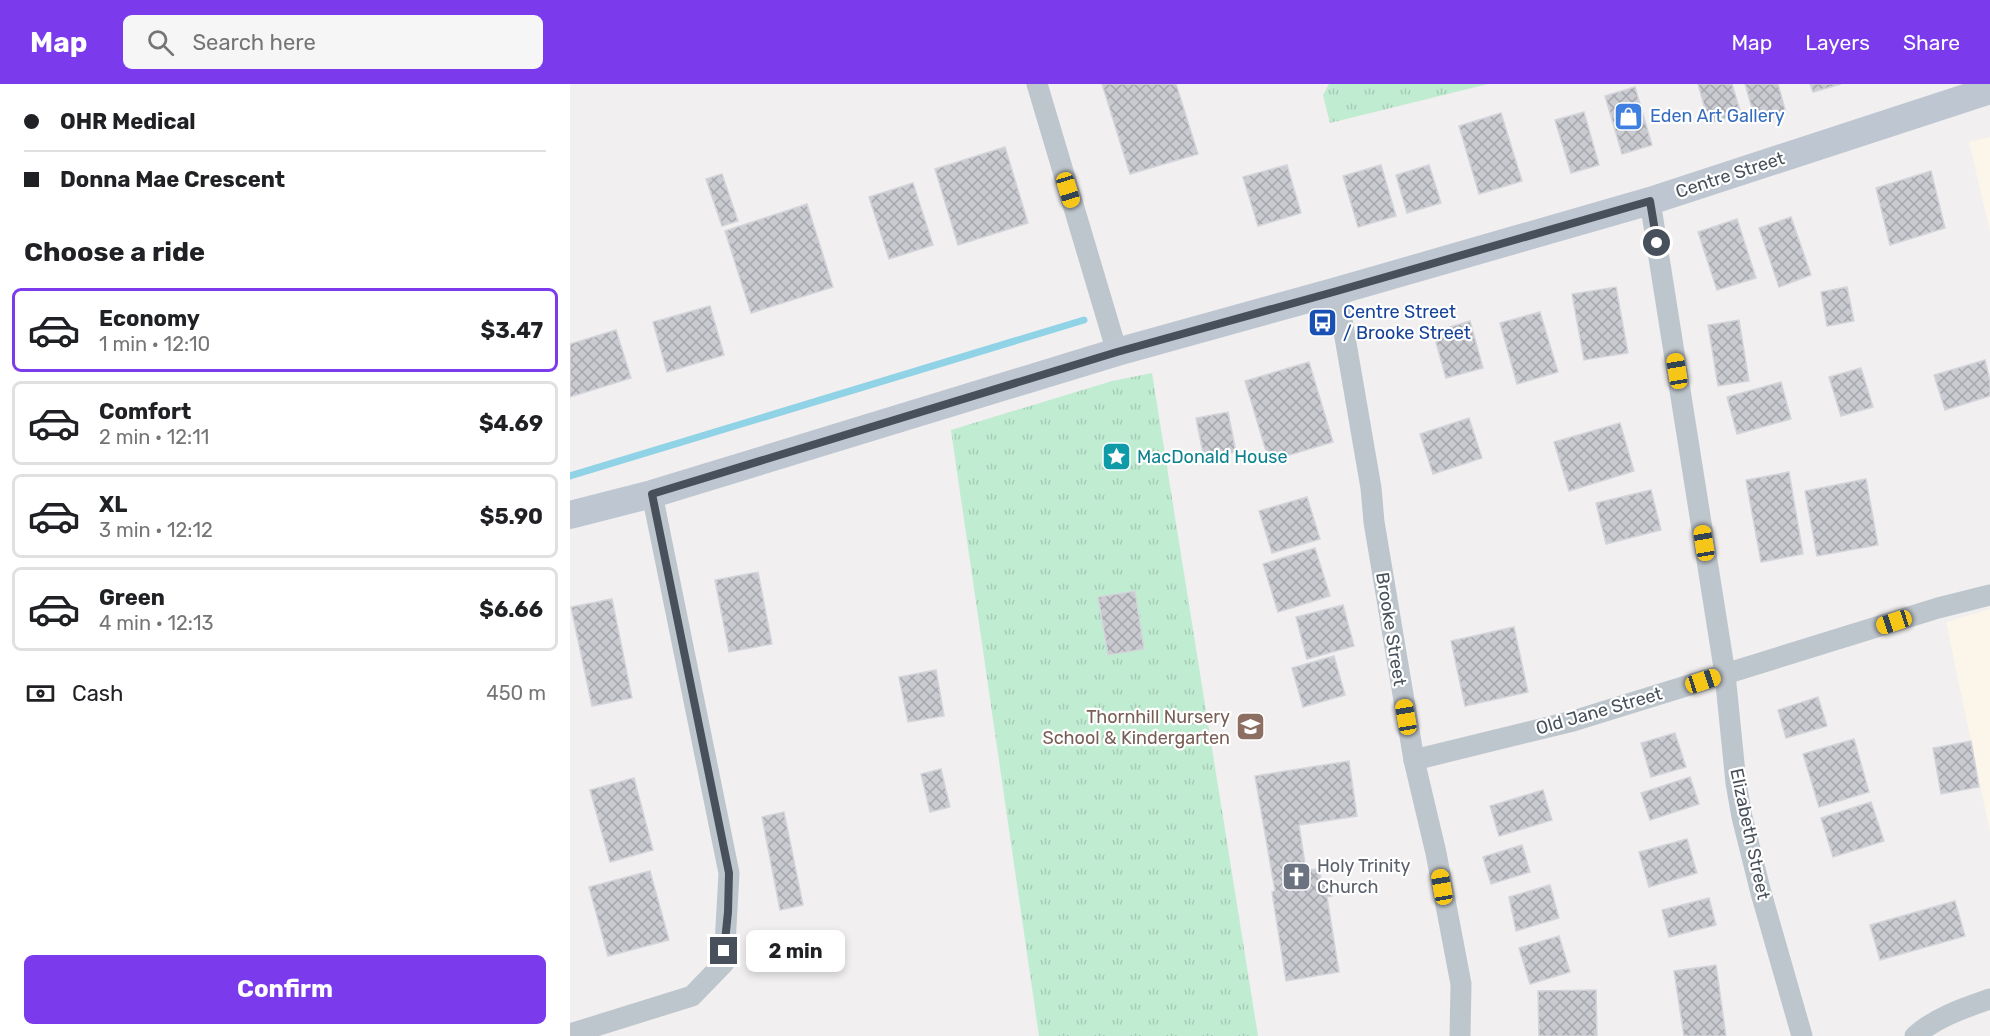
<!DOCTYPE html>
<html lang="en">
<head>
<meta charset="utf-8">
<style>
	:root { --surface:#fff; --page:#f6f6f6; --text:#202124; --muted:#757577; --line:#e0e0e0; --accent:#7c3aed }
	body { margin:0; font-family:Rubik,sans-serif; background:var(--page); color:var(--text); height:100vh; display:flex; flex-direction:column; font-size:22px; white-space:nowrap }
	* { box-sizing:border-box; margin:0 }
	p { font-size:20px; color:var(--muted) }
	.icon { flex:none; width:33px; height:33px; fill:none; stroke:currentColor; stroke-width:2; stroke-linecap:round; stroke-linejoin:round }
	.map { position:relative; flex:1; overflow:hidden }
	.side { display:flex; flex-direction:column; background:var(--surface); width:570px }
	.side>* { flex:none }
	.top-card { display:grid; align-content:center; height:132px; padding:0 24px; background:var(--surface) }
	.end { position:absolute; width:27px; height:27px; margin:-14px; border:8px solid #48515b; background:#fff; box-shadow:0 0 0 3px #fff }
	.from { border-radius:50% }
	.bubble { position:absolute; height:42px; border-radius:9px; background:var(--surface); box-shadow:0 3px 9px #0003; font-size:20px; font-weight:700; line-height:42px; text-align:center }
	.car { position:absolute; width:18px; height:36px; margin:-18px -9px; border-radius:8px; box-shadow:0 0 4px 2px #0007; background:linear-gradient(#f5c518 24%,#345 0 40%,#f5c518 0 76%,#345 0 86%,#f5c518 0) }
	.top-card b { display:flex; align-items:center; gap:21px; height:57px; font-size:22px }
	.top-card b+b { border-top:2px solid var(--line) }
	.top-card i { width:15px; height:15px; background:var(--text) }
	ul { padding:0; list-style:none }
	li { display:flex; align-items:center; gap:18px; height:84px; margin:0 12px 9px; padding:0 12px; border:3px solid var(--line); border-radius:9px }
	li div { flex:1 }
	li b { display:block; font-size:22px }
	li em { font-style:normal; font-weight:700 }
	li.selected { border-color:var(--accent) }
	li>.icon { width:54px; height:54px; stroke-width:1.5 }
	h2 { padding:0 24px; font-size:27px; line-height:72px }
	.pay { display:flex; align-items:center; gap:15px; height:66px; padding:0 24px; font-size:22px }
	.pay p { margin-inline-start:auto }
	.cta { display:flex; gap:12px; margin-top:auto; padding:12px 24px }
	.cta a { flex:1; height:69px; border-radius:9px; background:var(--accent); color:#fff; font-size:24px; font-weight:700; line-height:69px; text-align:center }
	header { display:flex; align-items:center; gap:36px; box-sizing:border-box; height:84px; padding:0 30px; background:var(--accent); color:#fff }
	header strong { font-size:28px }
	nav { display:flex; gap:33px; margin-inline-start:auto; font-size:21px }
	.search { width:420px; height:54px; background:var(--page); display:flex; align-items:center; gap:15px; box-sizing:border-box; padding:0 21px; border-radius:9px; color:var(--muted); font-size:22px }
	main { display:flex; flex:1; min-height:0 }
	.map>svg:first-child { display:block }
</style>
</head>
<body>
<header>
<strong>Map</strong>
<div class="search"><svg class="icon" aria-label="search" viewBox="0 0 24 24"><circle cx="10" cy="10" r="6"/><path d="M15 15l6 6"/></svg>Search here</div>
<nav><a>Map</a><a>Layers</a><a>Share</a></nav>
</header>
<main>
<section class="side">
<div class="top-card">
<b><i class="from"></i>OHR Medical</b>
<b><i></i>Donna Mae Crescent</b>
</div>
<h2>Choose a ride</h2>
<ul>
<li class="selected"><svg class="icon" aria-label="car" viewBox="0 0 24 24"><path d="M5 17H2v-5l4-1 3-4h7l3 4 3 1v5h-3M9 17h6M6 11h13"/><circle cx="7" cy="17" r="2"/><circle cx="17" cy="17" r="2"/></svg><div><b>Economy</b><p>1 min · 12:10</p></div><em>$3.47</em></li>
<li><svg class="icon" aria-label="car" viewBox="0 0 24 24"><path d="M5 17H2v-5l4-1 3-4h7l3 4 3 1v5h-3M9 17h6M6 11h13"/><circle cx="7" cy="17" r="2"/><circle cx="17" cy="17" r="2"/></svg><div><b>Comfort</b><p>2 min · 12:11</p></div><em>$4.69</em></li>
<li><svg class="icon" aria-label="car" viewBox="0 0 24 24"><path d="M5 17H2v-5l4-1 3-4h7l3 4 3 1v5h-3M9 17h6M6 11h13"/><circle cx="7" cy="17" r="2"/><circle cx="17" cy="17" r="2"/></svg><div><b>XL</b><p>3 min · 12:12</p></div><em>$5.90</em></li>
<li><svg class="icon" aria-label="car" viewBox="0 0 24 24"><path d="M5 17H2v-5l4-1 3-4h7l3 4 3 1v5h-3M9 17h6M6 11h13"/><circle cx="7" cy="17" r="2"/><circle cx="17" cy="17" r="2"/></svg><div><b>Green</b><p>4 min · 12:13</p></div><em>$6.66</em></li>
</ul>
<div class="pay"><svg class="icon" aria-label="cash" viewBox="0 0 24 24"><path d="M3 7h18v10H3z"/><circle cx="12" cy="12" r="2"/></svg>Cash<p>450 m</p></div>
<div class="cta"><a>Confirm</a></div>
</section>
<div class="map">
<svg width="1420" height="952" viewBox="0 0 1420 952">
	<defs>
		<pattern id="park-tufts" width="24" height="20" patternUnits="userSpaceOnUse" patternTransform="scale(1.5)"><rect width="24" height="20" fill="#c0ecd2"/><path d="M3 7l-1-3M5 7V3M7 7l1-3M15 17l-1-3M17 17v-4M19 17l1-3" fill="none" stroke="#a6ccb7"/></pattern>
		<pattern id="building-cross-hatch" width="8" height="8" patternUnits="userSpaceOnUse" patternTransform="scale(1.5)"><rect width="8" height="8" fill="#c9cbd1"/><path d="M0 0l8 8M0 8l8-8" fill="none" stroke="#a5a7ad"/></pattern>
	</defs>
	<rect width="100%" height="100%" fill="#f1efef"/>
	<g fill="#fbf6e9">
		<path d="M1420 53V148L1399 58Z"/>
		<path d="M1420 525V748L1376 538Z"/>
	</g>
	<g fill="url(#park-tufts)">
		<path d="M759 0H918L760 39 753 11Z"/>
		<path d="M582 289 688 952H469L381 346 542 297Z"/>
	</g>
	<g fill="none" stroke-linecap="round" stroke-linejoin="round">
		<path stroke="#90d2e6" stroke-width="7" d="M0 392 514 236"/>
	</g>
	<g fill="url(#building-cross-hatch)" stroke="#d3d5da" stroke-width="1.5">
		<path d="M532 0H606L628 70 560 90Z"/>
		<path d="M1128 0H1162L1171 30 1139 39Z"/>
		<path d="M1175 0H1208L1216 29 1186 38Z"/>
		<path d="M1240 0H1271L1243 8Z"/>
		<path d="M1065 3 1082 61 1052 70 1035 12Z"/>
		<path d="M1014 28 1029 81 1001 89 985 36Z"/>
		<path d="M931 29 952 97 909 110 889 42Z"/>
		<path d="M435 63 458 139 388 161 365 85Z"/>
		<path d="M717 81 731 129 688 142 673 93Z"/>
		<path d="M811 81 826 132 788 143 773 92Z"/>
		<path d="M859 81 871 119 837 129 826 91Z"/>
		<path d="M1361 87 1375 144 1320 161 1306 104Z"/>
		<path d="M152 90 168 137 152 142 136 95Z"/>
		<path d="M343 99 363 161 319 175 299 113Z"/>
		<path d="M237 120 263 203 181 229 155 147Z"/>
		<path d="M1221 133 1241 191 1209 203 1189 144Z"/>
		<path d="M1167 135 1186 194 1147 206 1128 148Z"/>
		<path d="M1046 203 1058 269 1014 276 1002 210Z"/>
		<path d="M1277 203 1284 237 1257 242 1251 208Z"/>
		<path d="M140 222 154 271 97 288 83 238Z"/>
		<path d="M970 228 988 288 947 300 930 239Z"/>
		<path d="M1169 236 1179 297 1148 302 1138 241Z"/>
		<path d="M900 237 913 284 876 294 863 248Z"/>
		<path d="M46 246 61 294 0 313V260Z"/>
		<path d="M1415 276 1420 297V312L1375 326 1364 291Z"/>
		<path d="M739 278 763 358 699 377 675 297Z"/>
		<path d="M1291 284 1303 323 1271 332 1259 293Z"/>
		<path d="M1211 298 1221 335 1167 350 1157 313Z"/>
		<path d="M658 328 666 368 634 374 626 334Z"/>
		<path d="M899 334 912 374 863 390 850 350Z"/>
		<path d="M1050 339 1064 387 999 407 984 358Z"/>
		<path d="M1219 388 1233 470 1191 478 1176 396Z"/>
		<path d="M1296 395 1308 461 1247 472 1235 407Z"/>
		<path d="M1081 406 1091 446 1036 460 1026 419Z"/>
		<path d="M737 413 750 455 702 469 689 427Z"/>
		<path d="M745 464 760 512 708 528 693 480Z"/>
		<path d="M188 488 202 560 159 568 145 496Z"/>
		<path d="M565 507 574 565 538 571 528 513Z"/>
		<path d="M42 515 62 614 22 622 1 523Z"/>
		<path d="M773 521 784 562 737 575 726 533Z"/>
		<path d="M944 543 958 608 895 622 881 557Z"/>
		<path d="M764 572 775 611 733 623 722 584Z"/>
		<path d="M366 586 374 632 338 638 329 593Z"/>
		<path d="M1248 613 1257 642 1216 654 1208 626Z"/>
		<path d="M1105 649 1116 683 1081 693 1071 659Z"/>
		<path d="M1284 655 1299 708 1249 723 1233 670Z"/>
		<path d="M1401 657 1409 703 1371 710 1363 664Z"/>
		<path d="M779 677 787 732 729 741 736 786 749 785 752 800H760L762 812 757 813 769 888 716 897 702 808 705 807 685 692Z"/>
		<path d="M371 685 380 723 360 728 351 690Z"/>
		<path d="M1120 693 1129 720 1080 736 1071 709Z"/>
		<path d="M64 694 83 766 40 778 20 706Z"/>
		<path d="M973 706 982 736 929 752 920 722Z"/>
		<path d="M1301 718 1314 757 1263 773 1251 734Z"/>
		<path d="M214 728 233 821 210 826 192 733Z"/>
		<path d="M1117 755 1127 789 1079 803 1069 768Z"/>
		<path d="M952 761 960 788 921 800 913 773Z"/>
		<path d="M80 787 99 856 38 872 19 803Z"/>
		<path d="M980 801 989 834 946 847 939 813Z"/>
		<path d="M1139 814 1146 841 1099 853 1092 826Z"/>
		<path d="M1385 817 1395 852 1310 876 1300 841Z"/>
		<path d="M989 852 1000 888 960 900 949 864Z"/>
		<path d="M1146 881 1156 952H1114L1104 887Z"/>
		<path d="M1026 906 1027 952H969L968 907Z"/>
	</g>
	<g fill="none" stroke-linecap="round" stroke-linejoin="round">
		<g stroke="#bec6cd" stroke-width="21">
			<path d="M467 0 547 268"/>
			<path d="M1080 117 1155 590 1166 699 1172 733 1191 809 1232 952"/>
			<path d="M767 207 801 404 804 438 844 676 866 769 891 900 890 952"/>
			<path d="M844 676 1003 637 1368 524 1420 511"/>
			<path d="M0 950 122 912 154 879 159 789 82 410"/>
			<path d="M1345 952C1366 933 1394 924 1420 915"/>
		</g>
		<path stroke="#bec6d1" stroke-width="28" d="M0 431 82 410 547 268 767 207 1080 117 1420 6"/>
	</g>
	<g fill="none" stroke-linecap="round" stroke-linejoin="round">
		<path stroke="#48515b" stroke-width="8" d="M154 867 158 828 159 789 82 410 547 268 767 207 1080 117 1087 159"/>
	</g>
	<defs>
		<symbol id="shop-square" viewBox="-11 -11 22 22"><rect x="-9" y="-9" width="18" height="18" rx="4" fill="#3f7fe0" stroke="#fff"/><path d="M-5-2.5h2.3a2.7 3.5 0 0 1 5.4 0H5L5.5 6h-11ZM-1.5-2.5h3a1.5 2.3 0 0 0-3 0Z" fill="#fff"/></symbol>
		<symbol id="bus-square" viewBox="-11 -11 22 22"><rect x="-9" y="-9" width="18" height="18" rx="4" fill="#1a4fb4" stroke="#fff"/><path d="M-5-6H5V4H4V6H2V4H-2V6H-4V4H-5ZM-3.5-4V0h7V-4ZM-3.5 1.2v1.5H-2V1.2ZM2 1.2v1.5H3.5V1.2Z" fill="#fff"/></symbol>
		<symbol id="sight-square" viewBox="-11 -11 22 22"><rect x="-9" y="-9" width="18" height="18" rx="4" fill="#0f9aa8" stroke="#fff"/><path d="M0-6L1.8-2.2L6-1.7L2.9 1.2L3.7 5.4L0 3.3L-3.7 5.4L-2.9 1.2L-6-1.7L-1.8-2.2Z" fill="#fff"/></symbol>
		<symbol id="school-square" viewBox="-11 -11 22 22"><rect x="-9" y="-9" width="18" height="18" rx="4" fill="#8d6e63" stroke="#fff"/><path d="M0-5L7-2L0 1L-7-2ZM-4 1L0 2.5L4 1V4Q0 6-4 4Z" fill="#fff"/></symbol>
		<symbol id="church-square" viewBox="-11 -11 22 22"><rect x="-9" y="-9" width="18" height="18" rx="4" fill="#6b7280" stroke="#fff"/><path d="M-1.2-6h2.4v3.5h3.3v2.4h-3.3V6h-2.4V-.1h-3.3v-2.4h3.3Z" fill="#fff"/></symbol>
	</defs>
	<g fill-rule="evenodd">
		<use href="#shop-square" x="1042" y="16" width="33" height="33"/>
		<use href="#bus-square" x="736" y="222" width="33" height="33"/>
		<use href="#sight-square" x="530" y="356" width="33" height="33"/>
		<use href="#school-square" x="664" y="626" width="33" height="33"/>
		<use href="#church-square" x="710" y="776" width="33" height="33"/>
	</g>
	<g text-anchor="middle" stroke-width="4.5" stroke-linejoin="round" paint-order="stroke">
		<g font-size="18" fill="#366cbe" stroke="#fff" text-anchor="start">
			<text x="1080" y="38">Eden Art Gallery</text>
		</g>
		<g font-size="18" fill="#48515b" stroke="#fff">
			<text transform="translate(1160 91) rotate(-18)" y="6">Centre Street</text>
			<text transform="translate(821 545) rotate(81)" y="6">Brooke Street</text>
			<text transform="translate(1029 627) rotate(-16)" y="6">Old Jane Street</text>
			<text transform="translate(1180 750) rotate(78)" y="6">Elizabeth Street</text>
		</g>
		<g font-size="18" fill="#164399" stroke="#fff" text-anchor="start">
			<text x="773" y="234">Centre Street<tspan x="773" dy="21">/ Brooke Street</tspan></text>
		</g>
		<g font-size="18" fill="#0d838f" stroke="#fff" text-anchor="start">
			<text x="567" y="379">MacDonald House</text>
		</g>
		<g font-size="18" fill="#785e54" stroke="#fff" text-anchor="end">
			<text x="660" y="639">Thornhill Nursery<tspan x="660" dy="21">School &amp; Kindergarten</tspan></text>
		</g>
		<g font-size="18" fill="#5b616d" stroke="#fff" text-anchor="start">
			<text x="747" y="788">Holy Trinity<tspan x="747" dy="21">Church</tspan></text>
		</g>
	</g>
</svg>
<i class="end from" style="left:1087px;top:159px"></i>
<i class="end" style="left:154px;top:867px"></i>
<div class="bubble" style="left:176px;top:846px;width:99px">2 min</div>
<i class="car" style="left:498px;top:106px;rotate:163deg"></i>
<i class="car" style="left:1107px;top:287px;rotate:351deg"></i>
<i class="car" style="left:1134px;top:459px;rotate:351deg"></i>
<i class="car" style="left:1324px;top:538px;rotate:252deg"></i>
<i class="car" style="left:1133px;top:597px;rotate:72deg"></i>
<i class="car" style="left:836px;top:633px;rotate:350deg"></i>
<i class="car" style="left:872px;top:803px;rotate:350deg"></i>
</div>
</main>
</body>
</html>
